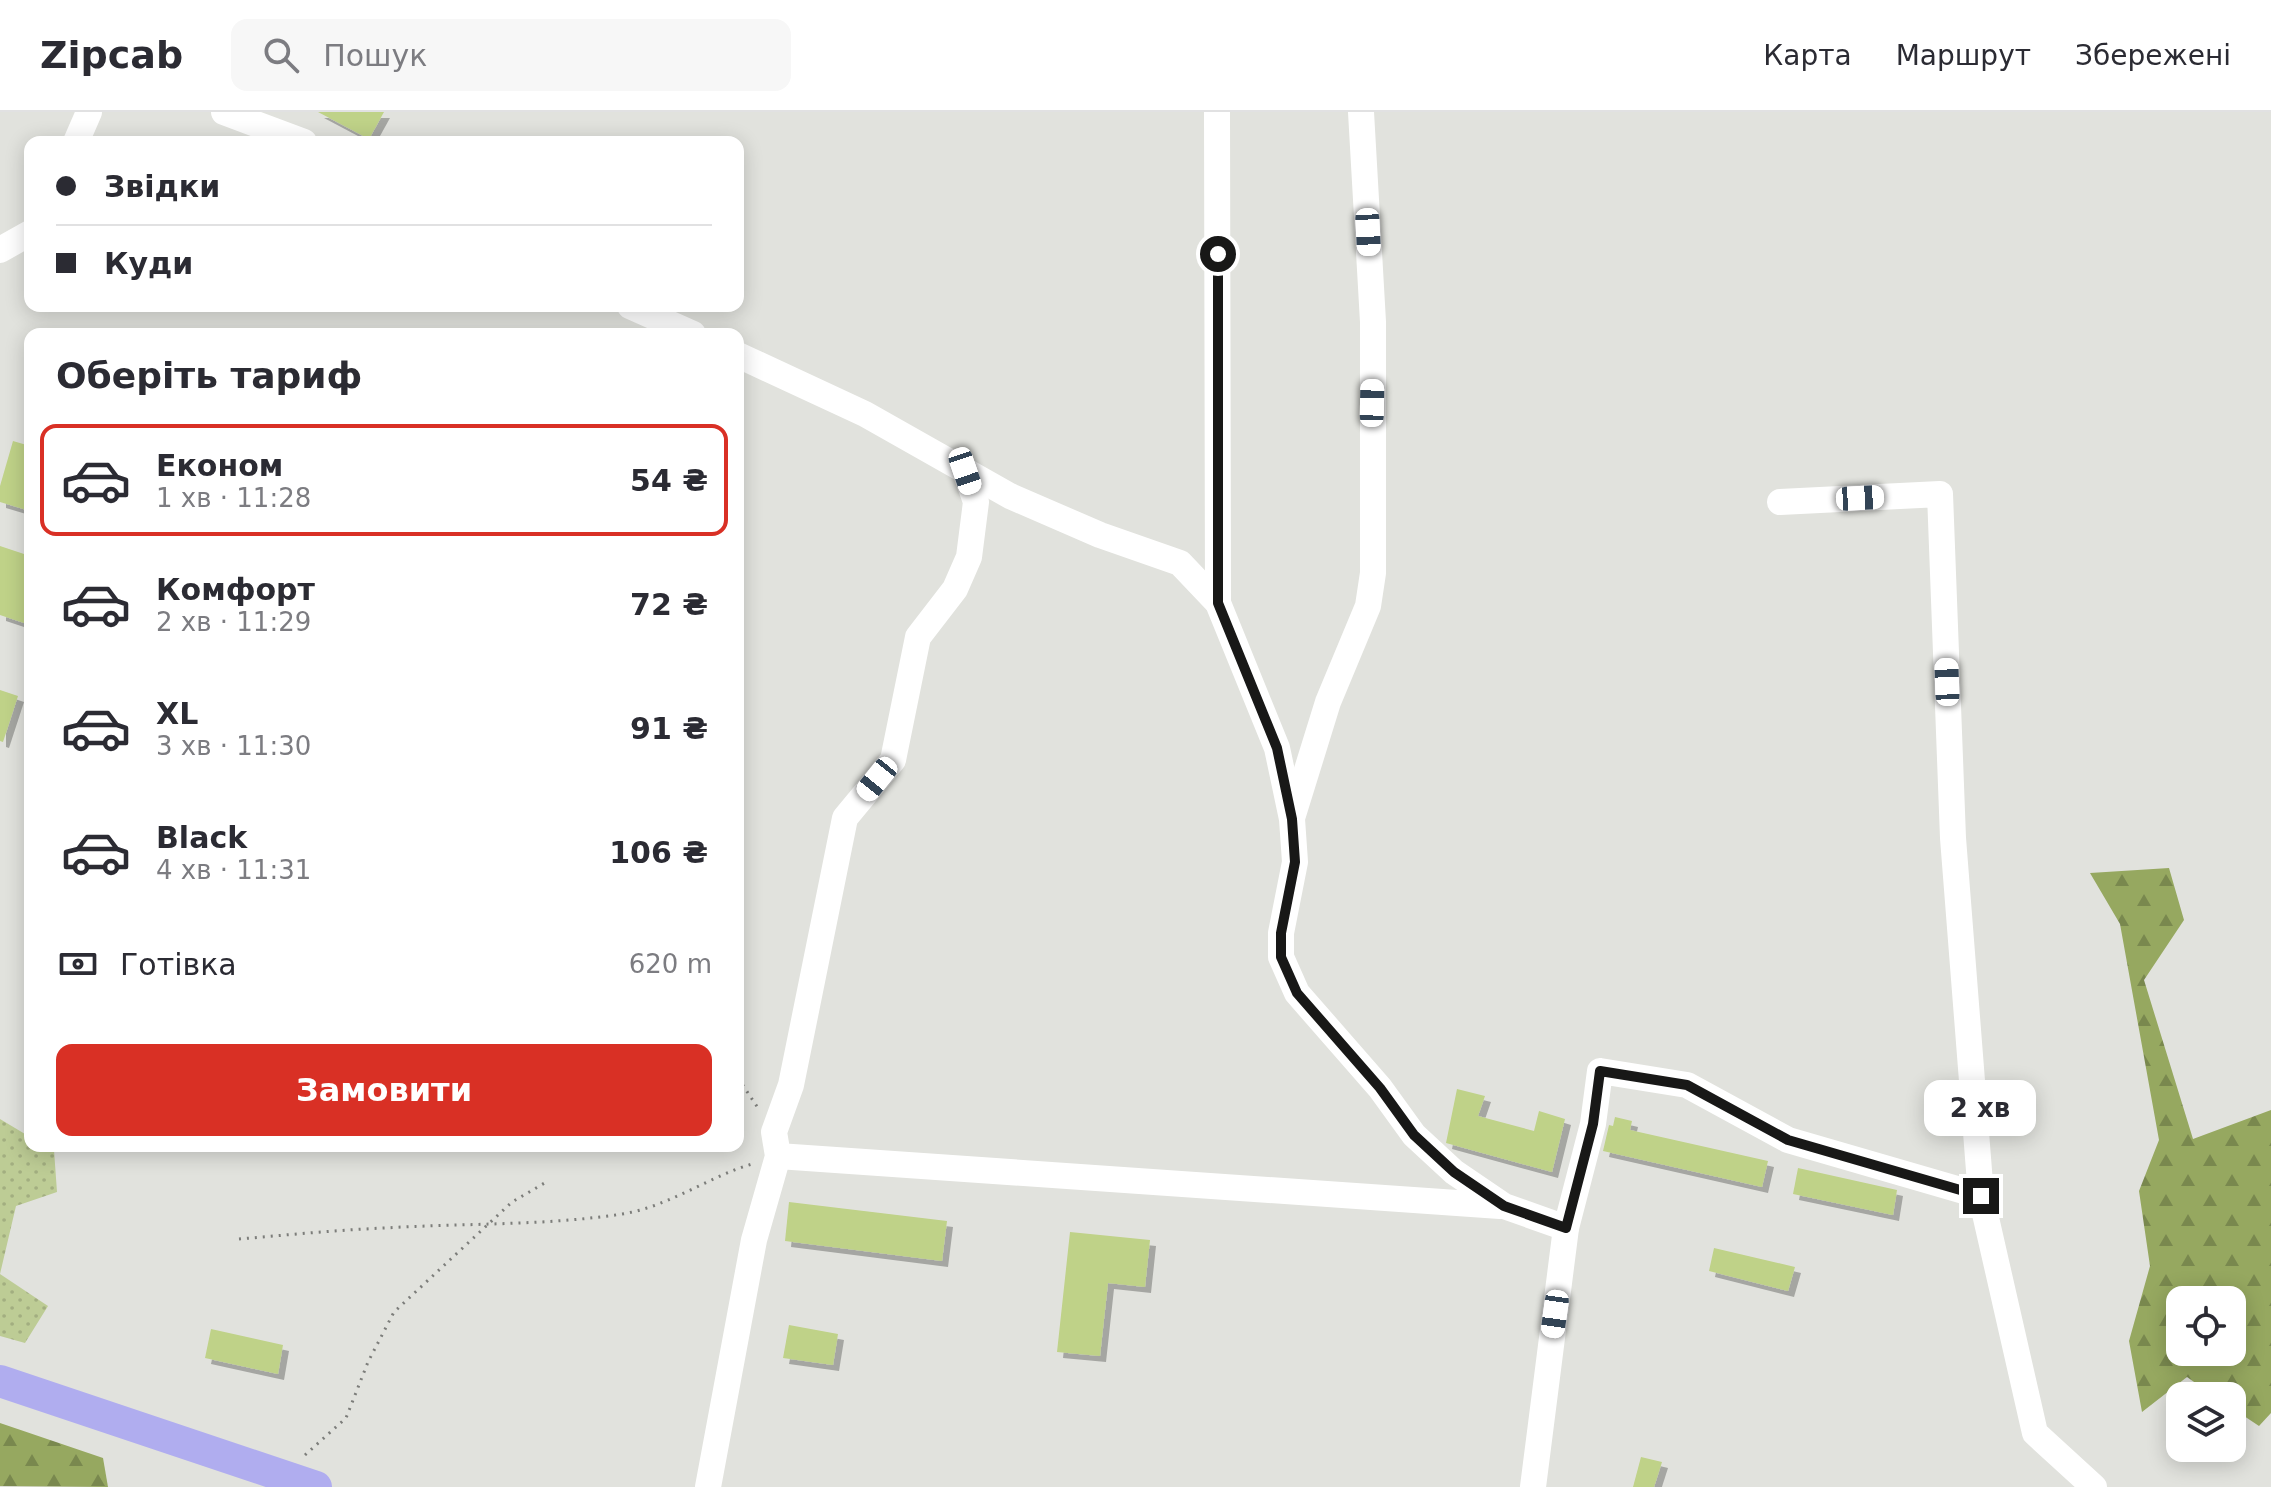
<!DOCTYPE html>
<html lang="uk">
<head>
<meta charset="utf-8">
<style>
	:root { --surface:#fff; --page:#f7f7f7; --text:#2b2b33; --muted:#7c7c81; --line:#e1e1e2; --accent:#d93025 }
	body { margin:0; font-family:"DejaVu Sans",sans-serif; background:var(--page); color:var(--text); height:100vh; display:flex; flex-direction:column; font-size:30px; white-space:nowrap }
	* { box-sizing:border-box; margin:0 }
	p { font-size:26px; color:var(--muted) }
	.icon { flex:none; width:44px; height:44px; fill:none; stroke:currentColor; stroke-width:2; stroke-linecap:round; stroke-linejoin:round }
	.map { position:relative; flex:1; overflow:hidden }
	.sheet { position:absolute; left:24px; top:216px; width:720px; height:824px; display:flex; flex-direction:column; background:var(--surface); border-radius:16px; box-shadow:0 4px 20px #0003 }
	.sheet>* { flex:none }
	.top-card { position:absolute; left:24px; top:24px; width:720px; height:176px; border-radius:16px; box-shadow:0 4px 20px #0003; display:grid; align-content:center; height:176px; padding:0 32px; background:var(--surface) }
	.tools { position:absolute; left:2166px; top:1174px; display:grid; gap:16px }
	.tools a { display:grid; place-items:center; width:80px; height:80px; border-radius:16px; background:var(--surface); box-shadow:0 4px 20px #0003; font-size:40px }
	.end { position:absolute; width:36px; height:36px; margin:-18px; border:10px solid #181817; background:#fff; box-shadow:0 0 0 4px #fff }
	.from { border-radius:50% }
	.bubble { position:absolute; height:56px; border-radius:16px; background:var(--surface); box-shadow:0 4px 20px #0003; font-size:26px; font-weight:700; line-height:56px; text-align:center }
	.car { position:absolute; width:24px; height:48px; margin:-24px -12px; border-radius:10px; box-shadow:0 0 6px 2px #0007; background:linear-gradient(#fff 24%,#345 0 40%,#fff 0 76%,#345 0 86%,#fff 0) }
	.top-card b { display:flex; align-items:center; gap:28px; height:76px; font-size:30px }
	.top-card b+b { border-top:2px solid var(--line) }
	.top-card i { width:20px; height:20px; background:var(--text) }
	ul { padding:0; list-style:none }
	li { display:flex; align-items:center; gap:24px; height:112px; margin:0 16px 12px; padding:0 16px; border:4px solid transparent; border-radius:16px }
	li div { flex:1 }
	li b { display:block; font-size:30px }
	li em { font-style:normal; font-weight:700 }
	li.on { border-color:var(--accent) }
	li>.icon { width:72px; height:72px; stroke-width:1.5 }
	h2 { padding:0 32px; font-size:36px; line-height:96px }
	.pay { display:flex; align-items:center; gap:20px; height:88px; padding:0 32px; font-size:30px }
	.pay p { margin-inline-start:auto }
	.action { display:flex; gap:16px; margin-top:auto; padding:16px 32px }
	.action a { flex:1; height:92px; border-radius:16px; background:var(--accent); color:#fff; font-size:32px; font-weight:700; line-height:92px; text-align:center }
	header { display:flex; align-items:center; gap:48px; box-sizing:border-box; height:112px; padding:0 40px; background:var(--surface); border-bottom:2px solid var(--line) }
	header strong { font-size:38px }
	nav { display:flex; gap:44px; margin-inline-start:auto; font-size:28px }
	.search { width:560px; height:72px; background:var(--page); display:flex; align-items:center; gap:20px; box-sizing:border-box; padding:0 28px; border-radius:16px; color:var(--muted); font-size:30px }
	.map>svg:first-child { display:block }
</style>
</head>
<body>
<header>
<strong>Zipcab</strong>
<div class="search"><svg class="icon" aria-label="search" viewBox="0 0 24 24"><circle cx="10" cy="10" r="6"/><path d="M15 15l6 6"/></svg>Пошук</div>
<nav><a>Карта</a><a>Маршрут</a><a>Збережені</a></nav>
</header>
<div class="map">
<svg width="2271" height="1375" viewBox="0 0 2271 1375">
	<defs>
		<pattern id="grass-dots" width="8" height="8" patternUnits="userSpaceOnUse" patternTransform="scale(2)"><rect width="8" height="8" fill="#bdcc95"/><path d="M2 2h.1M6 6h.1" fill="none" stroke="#a2ae80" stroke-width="1.8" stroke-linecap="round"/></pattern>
		<pattern id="forest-firs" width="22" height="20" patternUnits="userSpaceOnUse" patternTransform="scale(2)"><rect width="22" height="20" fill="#96a860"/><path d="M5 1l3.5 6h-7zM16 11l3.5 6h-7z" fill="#79884e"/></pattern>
		<filter id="shadow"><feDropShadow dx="6" dy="6" stdDeviation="0" flood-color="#0004"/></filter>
	</defs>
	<rect width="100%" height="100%" fill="#e1e2dd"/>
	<path fill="url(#grass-dots)" d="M0 1007 30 1025V1034H46L54 1038 57 1080 16 1094 0 1162 48 1194 25 1231 0 1224Z"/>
	<g fill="url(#forest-firs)" fill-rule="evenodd">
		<path d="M2169 756 2184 808 2144 868 2193 1027 2271 998V1301L2259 1314 2232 1296V1284H2214L2187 1265 2142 1300 2129 1229 2150 1154 2139 1079 2159 1028 2120 812 2090 761ZM2180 1188H2232V1240H2180Z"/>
		<path d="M0 1311 103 1346 108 1375 0 1374Z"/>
	</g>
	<g fill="#bfd288" filter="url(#shadow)">
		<path d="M318 0H384L369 27Z"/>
		<path d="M13 329 30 334V399L0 390V374Z"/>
		<path d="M0 434 30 444V513L0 503Z"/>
		<path d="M0 578 18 584 3 630 0 629Z"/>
		<path d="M1457 977 1485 984 1478 1004 1534 1019 1539 999 1565 1007 1552 1060 1446 1031Z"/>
		<path d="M1615 1005 1632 1009 1630 1018 1768 1049 1762 1075 1603 1039 1609 1013 1613 1014Z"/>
		<path d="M1798 1056 1897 1078 1893 1103 1793 1082Z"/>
		<path d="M789 1090 947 1109 942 1149 785 1129Z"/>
		<path d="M1070 1120 1150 1128 1145 1175 1108 1171 1100 1244 1057 1240Z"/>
		<path d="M1714 1136 1795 1155 1788 1179 1709 1159Z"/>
		<path d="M789 1213 838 1222 833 1253 783 1246Z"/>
		<path d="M211 1217 283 1233 278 1262 205 1246Z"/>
		<path d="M1641 1345 1662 1350 1654 1375H1633Z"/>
	</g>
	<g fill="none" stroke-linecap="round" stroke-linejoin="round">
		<g stroke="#7c7d7a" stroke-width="3" stroke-dasharray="2 6" stroke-linecap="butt">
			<path d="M738 966 758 996"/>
			<path d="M239 1127C287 1123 336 1118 385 1116 464 1111 543 1114 622 1102 668 1095 708 1065 752 1052"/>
			<path d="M305 1343 346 1306 368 1250 394 1200 512 1090 548 1069"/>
		</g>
		<g stroke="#fff" stroke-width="26">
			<path d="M224 0 304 30"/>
			<path d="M1217 0 1218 491"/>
			<path d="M76 30 89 0"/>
			<path d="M0 138 30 121"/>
			<path d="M630 194 693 222"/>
			<path d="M738 243 865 302 1010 384 1100 423 1180 451 1218 491 1277 636 1292 707 1295 750 1281 821V845L1297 881 1380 976 1414 1023 1454 1060 1504 1094 1566 1116"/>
			<path d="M1780 390 1940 382 1953 726 1981 1084 2035 1321 2094 1375"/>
			<path d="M1293 703 1328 590 1368 494 1373 461V210L1361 0"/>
			<path d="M778 1044 1500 1094"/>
			<path d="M708 1375 754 1128 778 1044 774 1020 791 973 845 706 893 648 918 525 955 477 969 445 976 390 965 359"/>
			<path d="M1533 1375 1566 1116 1593 1012 1600 959 1687 973 1788 1028 1981 1084"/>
		</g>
		<path stroke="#b0adef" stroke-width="32" d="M0 1269 316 1375"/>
	</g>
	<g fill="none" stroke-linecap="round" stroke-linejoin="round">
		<path stroke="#181817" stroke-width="10" d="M1218 142V491L1277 636 1292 707 1295 750 1281 821V845L1297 881 1380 976 1414 1023 1454 1060 1504 1094 1566 1116 1593 1012 1600 959 1687 973 1788 1028 1981 1084"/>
	</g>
</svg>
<div class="tools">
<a><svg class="icon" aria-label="locate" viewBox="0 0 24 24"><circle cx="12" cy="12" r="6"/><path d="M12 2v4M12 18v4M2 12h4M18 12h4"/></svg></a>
<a><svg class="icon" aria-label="layers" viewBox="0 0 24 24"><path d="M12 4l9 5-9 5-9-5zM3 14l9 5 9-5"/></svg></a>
</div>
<i class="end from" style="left:1218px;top:142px"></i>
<i class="end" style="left:1981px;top:1084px"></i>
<div class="bubble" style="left:1924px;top:968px;width:112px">2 хв</div>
<i class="car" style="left:1368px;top:120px;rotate:177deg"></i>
<i class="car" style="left:1372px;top:291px;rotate:1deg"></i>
<i class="car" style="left:965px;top:359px;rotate:161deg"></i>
<i class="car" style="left:1860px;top:386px;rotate:87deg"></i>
<i class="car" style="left:1947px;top:570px;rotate:358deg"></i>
<i class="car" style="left:877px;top:667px;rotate:219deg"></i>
<i class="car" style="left:1555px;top:1202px;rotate:188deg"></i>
<div class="top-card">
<b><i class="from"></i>Звідки</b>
<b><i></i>Куди</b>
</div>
<section class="sheet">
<h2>Оберіть тариф</h2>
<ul>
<li class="on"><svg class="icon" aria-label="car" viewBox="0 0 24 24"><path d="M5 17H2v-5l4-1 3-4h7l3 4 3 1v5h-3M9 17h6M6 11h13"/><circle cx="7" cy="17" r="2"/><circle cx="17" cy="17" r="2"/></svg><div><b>Економ</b><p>1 хв · 11:28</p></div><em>54 ₴</em></li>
<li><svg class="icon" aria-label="car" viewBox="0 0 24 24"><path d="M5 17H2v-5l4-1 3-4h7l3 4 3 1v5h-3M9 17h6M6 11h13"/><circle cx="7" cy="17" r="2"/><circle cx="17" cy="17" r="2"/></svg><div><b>Комфорт</b><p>2 хв · 11:29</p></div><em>72 ₴</em></li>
<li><svg class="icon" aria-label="car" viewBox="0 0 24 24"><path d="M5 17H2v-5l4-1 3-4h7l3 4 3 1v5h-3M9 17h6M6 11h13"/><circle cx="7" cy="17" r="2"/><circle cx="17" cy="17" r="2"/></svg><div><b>XL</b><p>3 хв · 11:30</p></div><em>91 ₴</em></li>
<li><svg class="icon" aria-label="car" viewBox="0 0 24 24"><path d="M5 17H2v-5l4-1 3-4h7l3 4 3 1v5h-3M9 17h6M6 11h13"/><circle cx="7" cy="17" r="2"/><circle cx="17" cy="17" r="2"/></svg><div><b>Black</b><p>4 хв · 11:31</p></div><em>106 ₴</em></li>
</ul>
<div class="pay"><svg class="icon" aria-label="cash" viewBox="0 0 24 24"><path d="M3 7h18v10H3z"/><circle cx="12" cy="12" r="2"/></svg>Готівка<p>620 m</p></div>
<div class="action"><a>Замовити</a></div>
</section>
</div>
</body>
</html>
